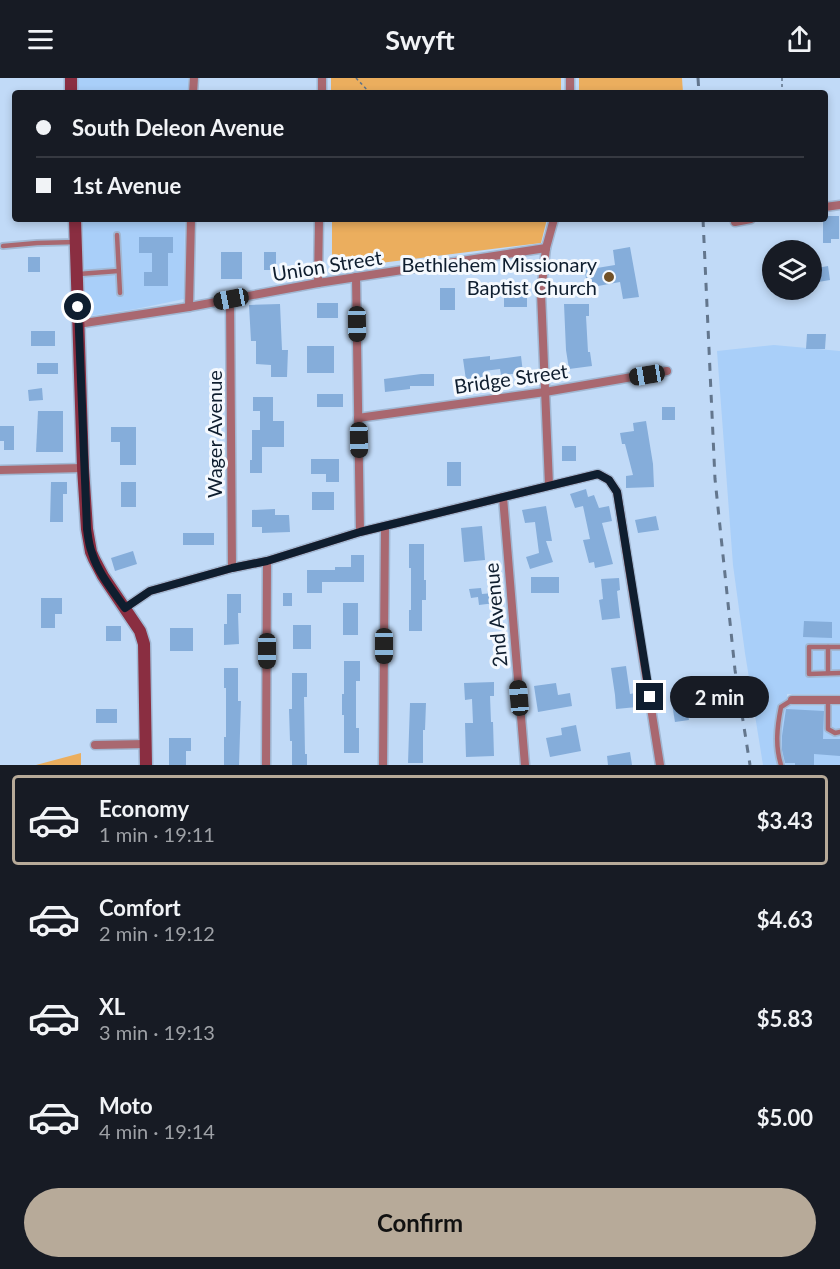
<!DOCTYPE html>
<html lang="en">
<head>
<meta charset="utf-8">
<style>
	:root { --surface:#171b24; --page:#20242c; --text:#f1f3f6; --muted:#9ea1a6; --line:#363941; --accent:#b7aa99 }
	body { margin:0; font-family:Lato,sans-serif; background:var(--page); color:var(--text); height:100vh; display:flex; flex-direction:column; font-size:22px; white-space:nowrap }
	* { box-sizing:border-box; margin:0 }
	p { font-size:20px; color:var(--muted) }
	.icon { flex:none; width:33px; height:33px; fill:none; stroke:currentColor; stroke-width:2; stroke-linecap:round; stroke-linejoin:round }
	.map { position:relative; height:687px; overflow:hidden }
	.side { display:flex; flex-direction:column; background:var(--surface); flex:1 }
	.side>* { flex:none }
	.guide { position:absolute; left:12px; top:12px; width:816px; height:132px; border-radius:6px; box-shadow:0 3px 9px #0003; display:grid; align-content:center; height:132px; padding:0 24px; background:var(--surface) }
	.controls { position:absolute; left:762px; top:162px; display:grid; gap:12px }
	.controls a { display:grid; place-items:center; width:60px; height:60px; border-radius:50%; background:var(--surface); box-shadow:0 3px 9px #0003; font-size:30px }
	.end { position:absolute; width:27px; height:27px; margin:-14px; border:8px solid #0f1e2f; background:#fff; box-shadow:0 0 0 3px #fff }
	.from { border-radius:50% }
	.bubble { position:absolute; height:42px; border-radius:21px; background:var(--surface); box-shadow:0 3px 9px #0003; font-size:20px; font-weight:700; line-height:42px; text-align:center }
	.car { position:absolute; width:18px; height:36px; margin:-18px -9px; border-radius:8px; box-shadow:0 0 4px 2px #0007; background:linear-gradient(#222 24%,#8ab4d8 0 40%,#222 0 76%,#8ab4d8 0 86%,#222 0) }
	.guide b { display:flex; align-items:center; gap:21px; height:57px; font-size:22px }
	.guide b+b { border-top:2px solid var(--line) }
	.guide i { width:15px; height:15px; background:var(--text) }
	ul { padding:10px 0 0; list-style:none }
	li { display:flex; align-items:center; gap:18px; height:90px; margin:0 12px 9px; padding:0 12px; border:3px solid transparent; border-radius:6px }
	li div { flex:1 }
	li b { display:block; font-size:22px }
	li em { font-style:normal; font-weight:700 }
	li.active { border-color:var(--accent) }
	li>.icon { width:54px; height:54px; stroke-width:1.5 }
	.primary-button { display:flex; gap:12px; margin-top:auto; padding:12px 24px }
	.primary-button a { flex:1; height:69px; border-radius:36px; background:var(--accent); color:#111; font-size:24px; font-weight:700; line-height:69px; text-align:center }
	header { display:flex; justify-content:space-between; align-items:center; height:78px; padding:0 24px; background:var(--surface); font-size:27px; font-weight:700 }
	.map>svg:first-child { display:block }
</style>
</head>
<body>
<header><svg class="icon" aria-label="menu" viewBox="0 0 24 24"><path d="M4 6h16M4 12h16M4 18h16"/></svg>Swyft<svg class="icon" aria-label="share" viewBox="0 0 24 24"><path d="M12 15V3M7 8l5-5 5 5M5 13v7h14v-7"/></svg></header>
<div class="map">
<svg width="840" height="687" viewBox="0 0 840 687">
	<rect width="100%" height="100%" fill="#c1daf7"/>
	<g fill="#a9cff9">
		<path d="M77 0H188V15H78Z"/>
		<path d="M80 141H185L184 221 136 231 83 239Z"/>
		<path d="M774 267 840 273V616H787V628H840V687H763L745 575 733 487 717 273Z"/>
	</g>
	<g fill="#ebae5e">
		<rect x="331" y="0" width="230" height="15"/>
		<path d="M579 0H682L683 15H579Z"/>
		<path d="M332 141H547L541 165 332 191Z"/>
		<path d="M81 675V687H36Z"/>
	</g>
	<g fill="#85adda">
		<path d="M825 138H839V161H831V165H823V141H825Z"/>
		<path d="M139 159H173V175H168V208H144V194H152V175H139Z"/>
		<path d="M630 169 639 219 623 221 620 204 587 210 585 192 615 187 613 172Z"/>
		<rect x="221" y="174" width="21" height="27"/>
		<rect x="264" y="174" width="12" height="18"/>
		<rect x="28" y="179" width="12" height="15"/>
		<path d="M828 188 830 202 812 205V191Z"/>
		<rect x="440" y="210" width="15" height="22"/>
		<rect x="504" y="216" width="23" height="13"/>
		<rect x="317" y="225" width="21" height="15"/>
		<path d="M280 226 282 272H288L287 299H271V287L256 286V263H251L249 227Z"/>
		<path d="M564 226H589V238H586L588 274H590L592 288 569 291 566 272Z"/>
		<rect x="31" y="253" width="24" height="15"/>
		<path d="M807 256H826L825 271H806Z"/>
		<rect x="307" y="268" width="27" height="27"/>
		<path d="M490 278V282L521 278 523 295 501 297 500 291 484 293 485 300 466 302 463 281Z"/>
		<rect x="37" y="285" width="21" height="11"/>
		<path d="M421 296H434V308H410V311L385 314 384 301Z"/>
		<path d="M42 310 43 322 29 323 28 312Z"/>
		<rect x="317" y="316" width="26" height="13"/>
		<path d="M253 319H273V343H284V369H262V395H250V382H252V352H260V333H253Z"/>
		<rect x="662" y="329" width="13" height="13"/>
		<path d="M38 333H63V374H36Z"/>
		<path d="M646 343 653 386 654 409 626 410V398L633 397 625 366H622L620 355 634 353 633 345Z"/>
		<path d="M0 348H14V372H4V363H0Z"/>
		<path d="M111 349H136V387H120V364H111Z"/>
		<rect x="562" y="368" width="14" height="15"/>
		<path d="M311 381H339V404H326V396H311Z"/>
		<rect x="447" y="384" width="14" height="24"/>
		<path d="M51 404H67V416H63V444H50Z"/>
		<rect x="121" y="404" width="15" height="25"/>
		<path d="M586 411 588 419 594 417 599 430 609 428 612 443 602 445 613 486 595 490 594 484 589 485 583 462 590 461 583 428 575 430 570 416Z"/>
		<rect x="312" y="414" width="22" height="18"/>
		<path d="M546 428 552 463H546L553 484 530 491 526 479 539 475 535 444 525 445 522 432Z"/>
		<path d="M275 431V437H289L290 454 262 455V449H252V432Z"/>
		<path d="M656 438 659 452 638 455 635 442Z"/>
		<path d="M482 448 485 482 464 484 461 450Z"/>
		<rect x="183" y="455" width="31" height="12"/>
		<path d="M409 466H424V502H426V522H422V553H409V532H411V490H409Z"/>
		<path d="M133 473 137 486 115 493 111 480Z"/>
		<path d="M351 477H364V504H322V515H307V492H335V489H351Z"/>
		<rect x="531" y="499" width="28" height="16"/>
		<path d="M619 500 620 512 617 513 620 540 602 542 599 522 603 521 601 501Z"/>
		<path d="M481 510 482 516 493 515 495 525 479 527 478 519 471 520 469 511Z"/>
		<rect x="283" y="515" width="9" height="13"/>
		<path d="M227 516H241V535H238L239 566 224 567V546H227Z"/>
		<path d="M41 520H62V536H55V550H41Z"/>
		<rect x="343" y="525" width="15" height="32"/>
		<path d="M804 543 832 544V560L803 559Z"/>
		<rect x="293" y="547" width="18" height="24"/>
		<rect x="106" y="548" width="15" height="15"/>
		<rect x="170" y="550" width="23" height="23"/>
		<path d="M344 583H360V603H356V650H359V675H344V637H342V616H344Z"/>
		<path d="M626 588 630 616 635 615 637 629 616 631 615 617 611 590Z"/>
		<path d="M224 590H238V623H241L239 687H224V659H226V610H224Z"/>
		<path d="M292 595H307V619H304L305 676H307V687H292V663H290L289 631H292Z"/>
		<path d="M494 604V618H490L491 644H493L494 678 466 679 465 645H473L472 621 465 622 464 605Z"/>
		<path d="M556 605 558 617 570 615 572 628 538 634 534 608Z"/>
		<path d="M684 612 689 642 675 644 670 614Z"/>
		<path d="M410 625H426L425 652H423V685H408Z"/>
		<rect x="96" y="631" width="21" height="14"/>
		<path d="M786 631 824 633 823 661H840V678L814 676V687H795V685H785L782 672V658Z"/>
		<path d="M576 647 581 673 550 679 546 660 562 657 561 650Z"/>
		<path d="M169 660H191V673H186V687H169Z"/>
		<path d="M630 674 632 687H608L607 678Z"/>
	</g>
	<g fill="none" stroke-linecap="round" stroke-linejoin="round">
		<defs>
			<g id="lane">
				<path d="M117 157 120 215"/>
				<path d="M3 168 37 165 76 164"/>
				<path d="M79 196 118 193"/>
				<path d="M828 569V595"/>
				<path d="M840 569H809V596L840 595"/>
				<path d="M828 622V651L835 655 840 654"/>
				<path d="M781 687C775 668 777 649 781 629L792 622"/>
			</g>
			<g id="street">
				<path d="M193 15 194 0"/>
				<path d="M322 15V0"/>
				<path d="M570 15V0"/>
				<path d="M825 129 840 127"/>
				<path d="M735 144 751 141"/>
				<path d="M356 199 360 454"/>
				<path d="M318 205 319 141"/>
				<path d="M230 221 232 490"/>
				<path d="M189 229 191 141"/>
				<path d="M78 246 189 229 318 205 546 170"/>
				<path d="M358 340 545 314 667 293"/>
				<path d="M0 392 83 390"/>
				<path d="M549 407 541 215 546 170 554 141"/>
				<path d="M503 419 525 687"/>
				<path d="M125 530 150 513 232 490 267 483 360 454 598 396 609 402 617 414 660 687"/>
				<path d="M792 622H840"/>
				<path d="M95 667 146 666"/>
				<path d="M266 687 267 483"/>
				<path d="M383 687 385 448"/>
			</g>
			<g id="secondary">
				<path d="M71 0V15"/>
				<path d="M75 141 83 390 87 451 91 474 94 481 103 498 140 553 144 566 146 687"/>
			</g>
		</defs>
		<use href="#lane" stroke="#a1b8d3" stroke-width="8"/>
		<use href="#street" stroke="#a1b8d3" stroke-width="11"/>
		<use href="#secondary" stroke="#a1b8d3" stroke-width="15"/>
		<g stroke="#5f7389" stroke-width="1.5" stroke-dasharray="3 3" stroke-linecap="butt">
			<path d="M356 0 370 15"/>
			<path d="M782 0V15"/>
			<path d="M407 15 460 13 464 15"/>
		</g>
		<use href="#lane" stroke="#a96870" stroke-width="4.5"/>
		<use href="#street" stroke="#a96870" stroke-width="8"/>
		<use href="#secondary" stroke="#8a2e41" stroke-width="12"/>
		<g stroke="#63768d" stroke-width="3" stroke-dasharray="8 8" stroke-linecap="butt">
			<path d="M698 0 699 15"/>
			<path d="M703 141 715 401 735 592 750 687"/>
		</g>
	</g>
	<g fill="none" stroke-linecap="round" stroke-linejoin="round">
		<path stroke="#0f1e2f" stroke-width="8" d="M78 229 87 451C88 459 89 468 92 475 98 495 113 513 125 530L150 513 232 490 267 483 360 454 598 396 609 402 617 414 650 619"/>
	</g>
	<circle fill="#715127" stroke="#f5f9fe" stroke-width="2" cx="609" cy="199" r="6"/>
	<g text-anchor="middle" stroke-width="6" stroke-linejoin="round" paint-order="stroke">
		<g font-size="20" fill="#0f1e2f" stroke="#f5f9fe" text-anchor="end">
			<text x="597" y="194">Bethlehem Missionary<tspan x="597" dy="23">Baptist Church</tspan></text>
		</g>
		<g font-size="20" fill="#0f1e2f" stroke="#f5f9fe">
			<text transform="translate(327 188) rotate(-9)" y="7">Union Street</text>
			<text transform="translate(511 301) rotate(-8)" y="7">Bridge Street</text>
			<text transform="translate(215 356) rotate(-90)" y="7">Wager Avenue</text>
			<text transform="translate(496 537) rotate(-95)" y="7">2nd Avenue</text>
		</g>
	</g>
</svg>
<div class="controls">
<a><svg class="icon" aria-label="layers" viewBox="0 0 24 24"><path d="M12 4l9 5-9 5-9-5zM3 14l9 5 9-5"/></svg></a>
</div>
<i class="end from" style="left:78px;top:229px"></i>
<i class="end" style="left:650px;top:619px"></i>
<div class="bubble" style="left:670px;top:598px;width:99px">2 min</div>
<i class="car" style="left:231px;top:221px;rotate:259deg"></i>
<i class="car" style="left:357px;top:246px;rotate:179deg"></i>
<i class="car" style="left:647px;top:297px;rotate:261deg"></i>
<i class="car" style="left:359px;top:362px;rotate:179deg"></i>
<i class="car" style="left:384px;top:568px;rotate:180deg"></i>
<i class="car" style="left:267px;top:573px;rotate:180deg"></i>
<i class="car" style="left:519px;top:620px;rotate:355deg"></i>
<div class="guide">
<b><i class="from"></i>South Deleon Avenue</b>
<b><i></i>1st Avenue</b>
</div>
</div>
<section class="side">
<ul>
<li class="active"><svg class="icon" aria-label="car" viewBox="0 0 24 24"><path d="M5 17H2v-5l4-1 3-4h7l3 4 3 1v5h-3M9 17h6M6 11h13"/><circle cx="7" cy="17" r="2"/><circle cx="17" cy="17" r="2"/></svg><div><b>Economy</b><p>1 min · 19:11</p></div><em>$3.43</em></li>
<li><svg class="icon" aria-label="car" viewBox="0 0 24 24"><path d="M5 17H2v-5l4-1 3-4h7l3 4 3 1v5h-3M9 17h6M6 11h13"/><circle cx="7" cy="17" r="2"/><circle cx="17" cy="17" r="2"/></svg><div><b>Comfort</b><p>2 min · 19:12</p></div><em>$4.63</em></li>
<li><svg class="icon" aria-label="car" viewBox="0 0 24 24"><path d="M5 17H2v-5l4-1 3-4h7l3 4 3 1v5h-3M9 17h6M6 11h13"/><circle cx="7" cy="17" r="2"/><circle cx="17" cy="17" r="2"/></svg><div><b>XL</b><p>3 min · 19:13</p></div><em>$5.83</em></li>
<li><svg class="icon" aria-label="car" viewBox="0 0 24 24"><path d="M5 17H2v-5l4-1 3-4h7l3 4 3 1v5h-3M9 17h6M6 11h13"/><circle cx="7" cy="17" r="2"/><circle cx="17" cy="17" r="2"/></svg><div><b>Moto</b><p>4 min · 19:14</p></div><em>$5.00</em></li>
</ul>
<div class="primary-button"><a>Confirm</a></div>
</section>
</body>
</html>
